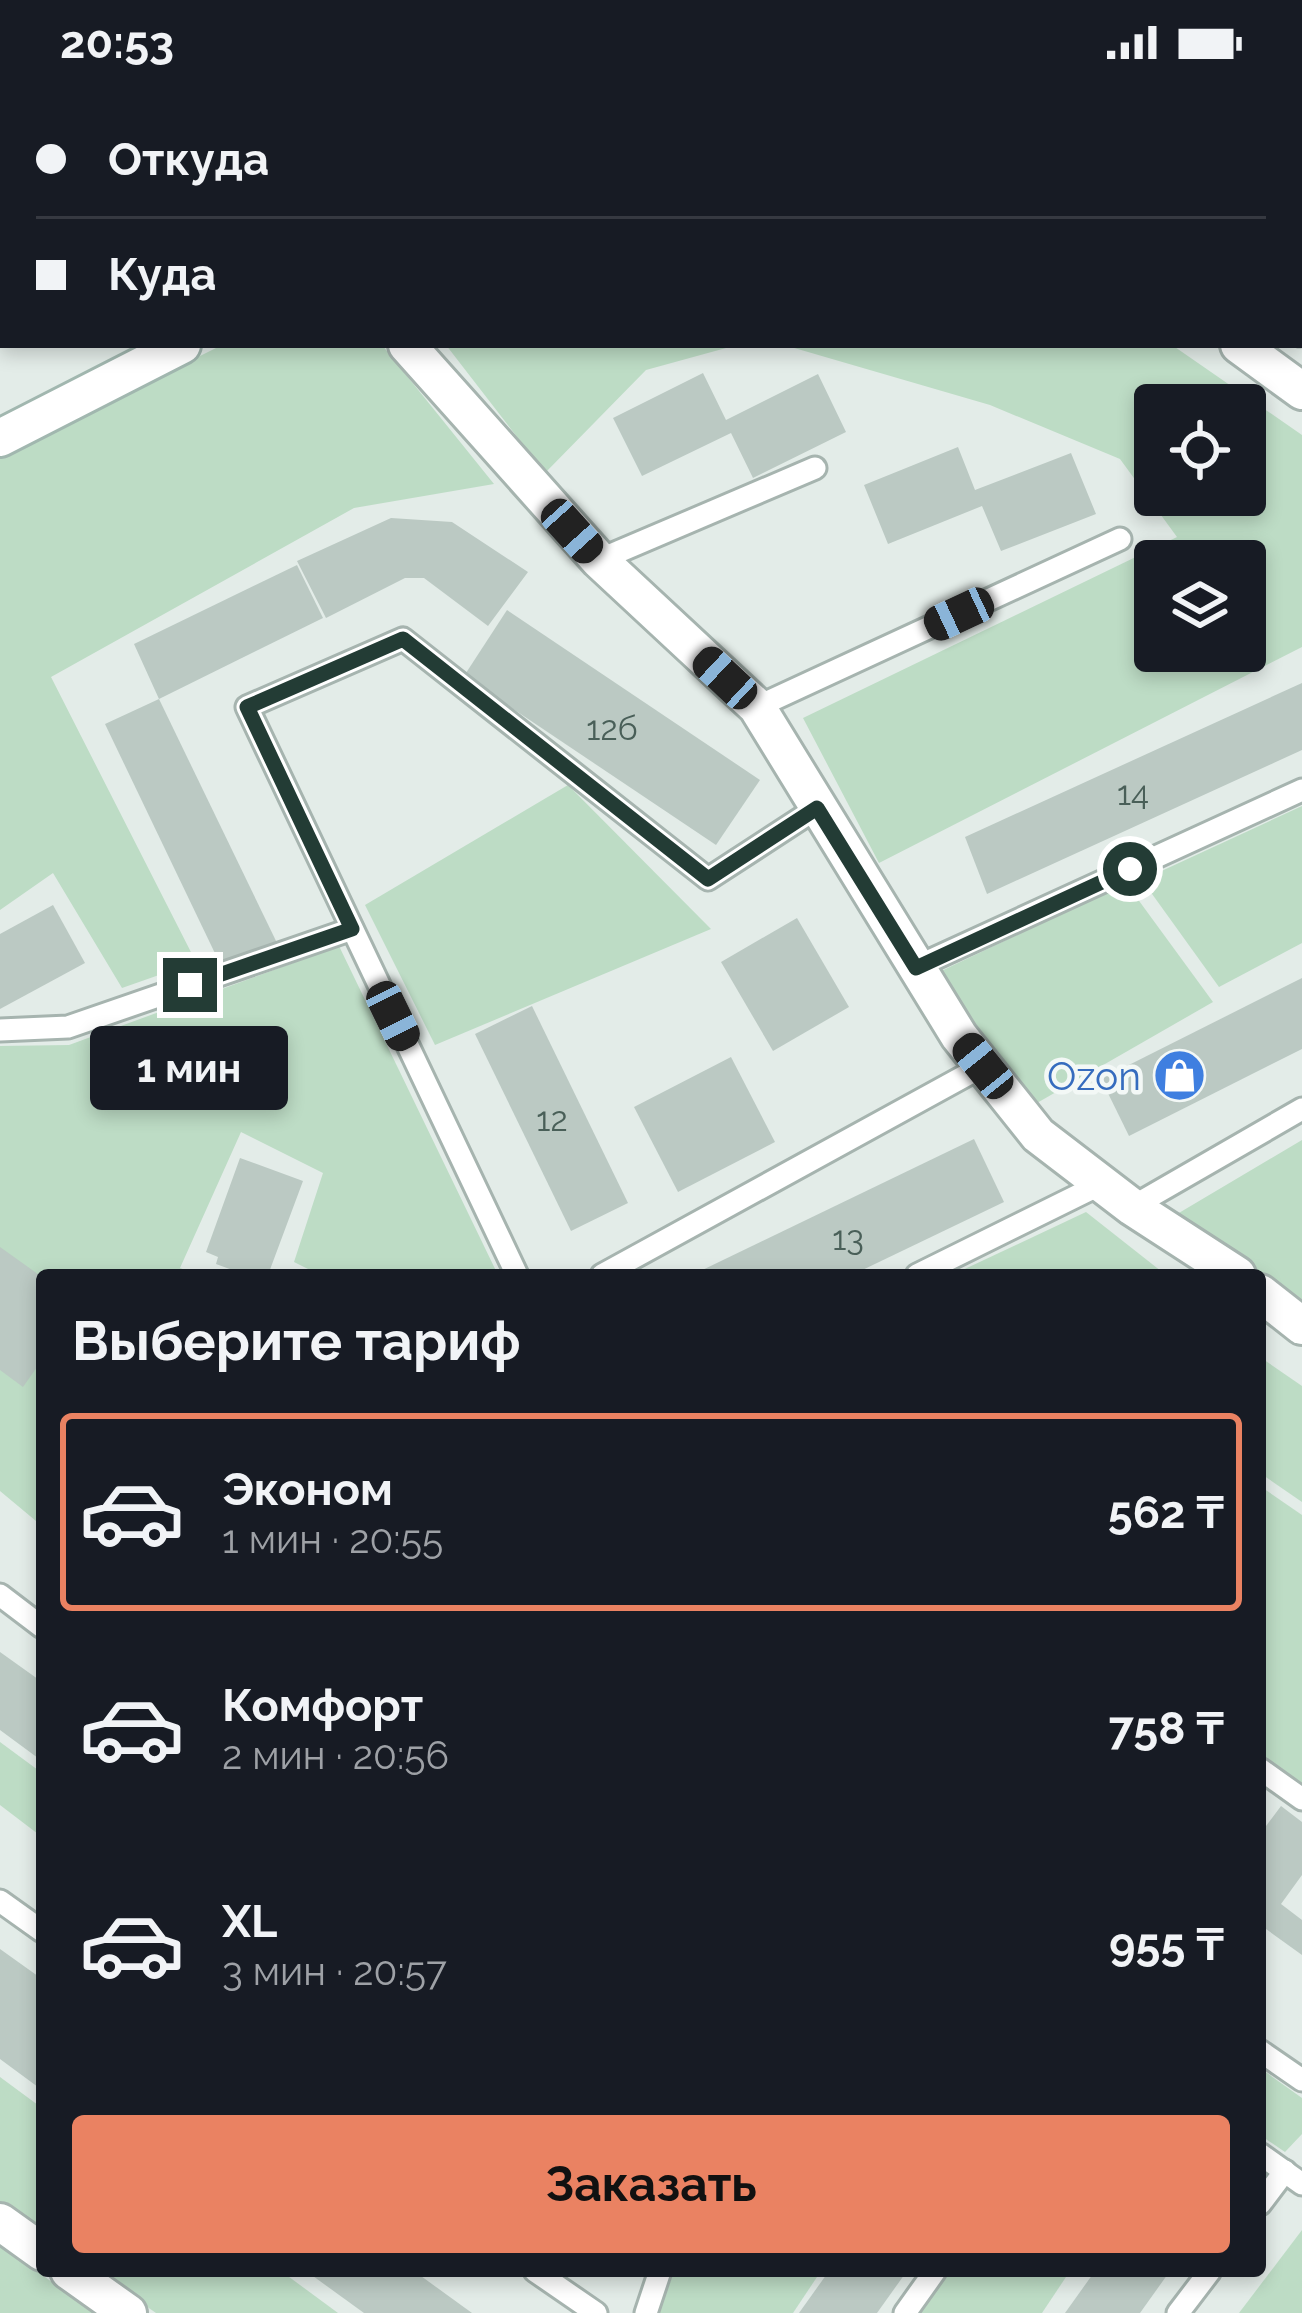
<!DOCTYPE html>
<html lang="ru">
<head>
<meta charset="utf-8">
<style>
	:root { --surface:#171b24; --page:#242831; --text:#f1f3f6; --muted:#9ea1a6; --line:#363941; --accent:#ea8262 }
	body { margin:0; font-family:Raleway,sans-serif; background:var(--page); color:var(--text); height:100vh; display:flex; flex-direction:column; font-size:45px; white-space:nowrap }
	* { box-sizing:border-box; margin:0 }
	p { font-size:39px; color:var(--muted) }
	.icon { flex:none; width:66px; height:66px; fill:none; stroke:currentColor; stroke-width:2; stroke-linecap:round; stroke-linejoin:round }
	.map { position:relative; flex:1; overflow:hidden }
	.details { position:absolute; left:36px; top:1185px; width:1230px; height:1008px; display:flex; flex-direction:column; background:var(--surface); border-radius:12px; box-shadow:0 6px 18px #0003 }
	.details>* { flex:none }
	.top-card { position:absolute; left:0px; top:0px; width:1302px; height:264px; box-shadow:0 6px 18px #0003; display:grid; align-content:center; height:264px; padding:0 36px; background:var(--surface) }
	.tools { position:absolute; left:1134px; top:300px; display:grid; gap:24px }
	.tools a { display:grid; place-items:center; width:132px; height:132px; border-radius:12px; background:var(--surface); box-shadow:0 6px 18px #0003; font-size:60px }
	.end { position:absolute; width:54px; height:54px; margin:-27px; border:15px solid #233c35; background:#fff; box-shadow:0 0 0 6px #fff }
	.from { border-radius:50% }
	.bubble { position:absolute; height:84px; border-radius:12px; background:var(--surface); box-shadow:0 6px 18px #0003; font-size:39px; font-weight:700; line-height:84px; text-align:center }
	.car { position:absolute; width:36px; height:72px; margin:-36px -18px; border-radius:15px; box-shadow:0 0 9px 3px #0007; background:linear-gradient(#222 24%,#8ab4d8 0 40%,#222 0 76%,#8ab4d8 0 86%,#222 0) }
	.top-card b { display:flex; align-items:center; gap:42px; height:114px; font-size:45px }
	.top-card b+b { border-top:3px solid var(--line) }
	.top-card i { width:30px; height:30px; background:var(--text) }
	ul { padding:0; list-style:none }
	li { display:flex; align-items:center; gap:36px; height:198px; margin:0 24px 18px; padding:0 12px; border:6px solid transparent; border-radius:12px }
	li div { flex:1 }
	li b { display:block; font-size:45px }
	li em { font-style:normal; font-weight:700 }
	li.active { border-color:var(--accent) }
	li>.icon { width:108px; height:108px; stroke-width:1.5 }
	h2 { padding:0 36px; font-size:54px; line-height:144px }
	.primary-button { display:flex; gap:24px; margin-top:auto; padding:24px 36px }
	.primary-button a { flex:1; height:138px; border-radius:12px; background:var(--accent); color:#111; font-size:48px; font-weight:700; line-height:138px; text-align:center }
	.status { display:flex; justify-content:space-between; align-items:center; height:84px; padding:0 60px; background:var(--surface); direction:ltr }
	.status svg { height:33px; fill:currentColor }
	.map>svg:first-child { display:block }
</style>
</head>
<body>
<div class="status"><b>20:53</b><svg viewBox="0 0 49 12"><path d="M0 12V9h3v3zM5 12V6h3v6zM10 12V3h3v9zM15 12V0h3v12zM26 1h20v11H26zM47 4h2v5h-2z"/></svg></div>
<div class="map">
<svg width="1302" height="2229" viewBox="0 0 1302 2229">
	<rect width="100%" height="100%" fill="#e3ece8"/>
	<path fill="#d1dcd6" d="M0 0H462L3 3 0 241Z"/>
	<g fill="#bddcc5" fill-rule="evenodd">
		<path d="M222 261H382L494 400 354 424 51 593 196 878 122 904 53 789 0 826V372Z"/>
		<path d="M446 261H737L646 286 545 389Z"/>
		<path d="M784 261H1172L1302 351V563L879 779 803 634 1177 453 1120 375 990 321ZM1155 321H1245V411H1155ZM1155 477H1245V567H1155Z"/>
		<path d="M568 701 711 845 435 961 365 821Z"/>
		<path d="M1302 722V859L1219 903 1142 796Z"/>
		<path d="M1126 799 1213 918 1030 1023 937 889Z"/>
		<path d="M339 862 498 1191H320L294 1178 323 1089 241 1048 180 1184 199 1191H42V1442L0 1407V962L69 961Z"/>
		<path d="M1302 1056V1262L1260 1225V1191H1222L1162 1139Z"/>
		<path d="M1086 1128 1166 1191H952Z"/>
		<path d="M1260 1273 1302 1302V1418L1260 1389Z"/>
		<path d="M1260 1402 1302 1431V1702L1260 1672Z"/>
		<path d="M0 1658 42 1689V1753L0 1721Z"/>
		<path d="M1260 1984 1302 2014V2050L1285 2068 1260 2051Z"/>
		<path d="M0 1993 42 2024V2152L0 2122Z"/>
		<path d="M1302 2146V2229H1239Z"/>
		<path d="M0 2160 94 2229H0Z"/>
		<path d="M96 2187H281L338 2229H156Z"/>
		<path d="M674 2187H821L793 2229H659Z"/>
		<path d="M948 2187H1070L1042 2229H917Z"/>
	</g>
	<g fill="#bbc9c3">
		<path d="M703 289 726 336 818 290 846 348 753 394 731 349 642 392 613 334Z"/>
		<path d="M958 363 975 406 1071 369 1096 430 1001 467 982 422 888 460 864 401Z"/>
		<path d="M391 434 452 438 528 488 488 542 424 494H405L326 534 297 477Z"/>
		<path d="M297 481 323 534 159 615 134 560Z"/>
		<path d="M507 526 760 696 716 761 464 592Z"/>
		<path d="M1302 599V666L987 810 965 753Z"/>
		<path d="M159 615 277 859 223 886 105 640Z"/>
		<path d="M53 821 85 879 0 925V850Z"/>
		<path d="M797 834 849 923 773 967 721 878Z"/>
		<path d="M1302 894V965L1129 1052 1101 995Z"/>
		<path d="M532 922 628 1119 571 1147 475 950Z"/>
		<path d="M731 973 775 1058 678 1108 634 1023Z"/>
		<path d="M974 1055 1004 1118 852 1191H692Z"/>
		<path d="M240 1074 303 1097 268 1191H246L216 1180 218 1173 206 1168Z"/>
		<path d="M0 1163 42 1193V1276L23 1303 0 1286Z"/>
		<path d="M0 1568 42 1598V1677L0 1646Z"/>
		<path d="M1281 1722 1302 1738V1791L1281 1820 1302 1836V1871L1266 1845 1260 1853V1750Z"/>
		<path d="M0 1865 42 1895V2006L0 1975Z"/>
		<path d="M306 2187H414L472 2229H364Z"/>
		<path d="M829 2187H907L877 2229H799Z"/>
		<path d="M1095 2187H1170L1140 2229H1065Z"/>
	</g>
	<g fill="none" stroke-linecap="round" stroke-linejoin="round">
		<defs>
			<g id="service">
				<path d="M588 0 589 3"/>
				<path d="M1299 251 1302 249"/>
				<path d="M599 476 815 384"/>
				<path d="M757 623 1120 455"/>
				<path d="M916 883 1302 706"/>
				<path d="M0 946 68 943 352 845"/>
				<path d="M1132 1123 1302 1025"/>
				<path d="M517 1191 247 623 403 555 708 795 817 724"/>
				<path d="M602 1191 983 982"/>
				<path d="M917 1191 1101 1100"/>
				<path d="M0 1511 42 1543"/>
				<path d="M1260 1685 1302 1715"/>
				<path d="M0 1817 42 1847"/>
				<path d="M1260 1967 1302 1996"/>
				<path d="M1260 2070 1302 2100"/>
				<path d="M1260 2120 1285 2087"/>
				<path d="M535 2187 596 2229"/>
				<path d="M646 2229 660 2187"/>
				<path d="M905 2229 935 2187"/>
				<path d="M1178 2229 1210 2187"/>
			</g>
			<g id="minor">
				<path d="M407 261 599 476 757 623 959 952 1038 1051 1132 1123 1237 1191"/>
				<path d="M1260 1209 1302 1242"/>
			</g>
			<g id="tertiary">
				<path d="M852 0 857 3"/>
				<path d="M1043 0 1044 3"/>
				<path d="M1239 261 1302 307"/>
				<path d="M0 2138 42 2168"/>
				<path d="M69 2187 128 2229"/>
			</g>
			<g id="secondary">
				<path d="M693 3 699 0"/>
				<path d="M0 354 182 261"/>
			</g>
		</defs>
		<use href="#service" stroke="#a6b4af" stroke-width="27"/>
		<use href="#minor" stroke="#a6b4af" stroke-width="42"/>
		<use href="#tertiary" stroke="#a6b4af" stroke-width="42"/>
		<use href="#secondary" stroke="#a1b7af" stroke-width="42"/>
		<use href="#service" stroke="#fff" stroke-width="21"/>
		<use href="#minor" stroke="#fff" stroke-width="36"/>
		<use href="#tertiary" stroke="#fff" stroke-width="36"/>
		<use href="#secondary" stroke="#fff" stroke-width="36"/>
	</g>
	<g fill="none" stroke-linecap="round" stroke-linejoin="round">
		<path stroke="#233c35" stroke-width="15" d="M190 901 352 845 247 623 403 555 708 795 817 724 916 884 1130 785"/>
	</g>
	<defs>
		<symbol id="shop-disc" viewBox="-11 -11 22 22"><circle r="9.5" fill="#3f7fe0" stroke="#f3f8f6"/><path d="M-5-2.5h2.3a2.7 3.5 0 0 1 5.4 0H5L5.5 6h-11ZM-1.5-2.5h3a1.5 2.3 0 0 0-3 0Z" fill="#fff"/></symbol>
	</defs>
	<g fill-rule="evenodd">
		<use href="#shop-disc" x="1150" y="962" width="59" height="59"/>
	</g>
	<g text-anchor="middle" stroke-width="9" stroke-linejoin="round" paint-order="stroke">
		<g font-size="33" fill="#495f58">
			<text x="612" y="656">12б</text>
			<text x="1133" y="721">14</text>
			<text x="552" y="1047">12</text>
			<text x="848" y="1166">13</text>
		</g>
		<g font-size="39" fill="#366cbe" stroke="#f3f8f6" text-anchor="end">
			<text x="1141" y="1006">Ozon</text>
		</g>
	</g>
</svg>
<div class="tools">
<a><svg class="icon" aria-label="locate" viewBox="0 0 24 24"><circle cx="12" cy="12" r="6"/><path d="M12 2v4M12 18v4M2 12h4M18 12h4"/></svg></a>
<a><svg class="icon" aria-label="layers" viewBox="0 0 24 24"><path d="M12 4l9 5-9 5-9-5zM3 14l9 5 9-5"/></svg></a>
</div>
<i class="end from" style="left:1130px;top:785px"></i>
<i class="end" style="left:190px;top:901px"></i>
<div class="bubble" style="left:90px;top:942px;width:198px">1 мин</div>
<i class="car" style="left:572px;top:447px;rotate:138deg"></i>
<i class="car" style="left:959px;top:530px;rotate:245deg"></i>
<i class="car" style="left:725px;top:594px;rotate:313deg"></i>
<i class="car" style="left:393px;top:932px;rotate:154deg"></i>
<i class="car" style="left:983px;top:982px;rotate:321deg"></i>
<div class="top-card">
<b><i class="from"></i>Откуда</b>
<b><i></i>Куда</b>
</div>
<section class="details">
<h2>Выберите тариф</h2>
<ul>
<li class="active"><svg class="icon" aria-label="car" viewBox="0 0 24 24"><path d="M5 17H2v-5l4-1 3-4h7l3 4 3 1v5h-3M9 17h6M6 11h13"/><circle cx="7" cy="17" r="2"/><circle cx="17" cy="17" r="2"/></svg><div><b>Эконом</b><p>1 мин · 20:55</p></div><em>562 ₸</em></li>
<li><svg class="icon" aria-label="car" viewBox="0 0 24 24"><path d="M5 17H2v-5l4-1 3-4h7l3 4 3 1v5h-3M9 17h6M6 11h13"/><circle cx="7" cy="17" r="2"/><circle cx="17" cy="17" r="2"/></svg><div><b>Комфорт</b><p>2 мин · 20:56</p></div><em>758 ₸</em></li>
<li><svg class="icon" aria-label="car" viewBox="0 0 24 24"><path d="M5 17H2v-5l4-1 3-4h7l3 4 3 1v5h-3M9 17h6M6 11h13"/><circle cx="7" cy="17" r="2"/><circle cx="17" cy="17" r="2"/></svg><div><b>XL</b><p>3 мин · 20:57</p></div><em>955 ₸</em></li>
</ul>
<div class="primary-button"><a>Заказать</a></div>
</section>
</div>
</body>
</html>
